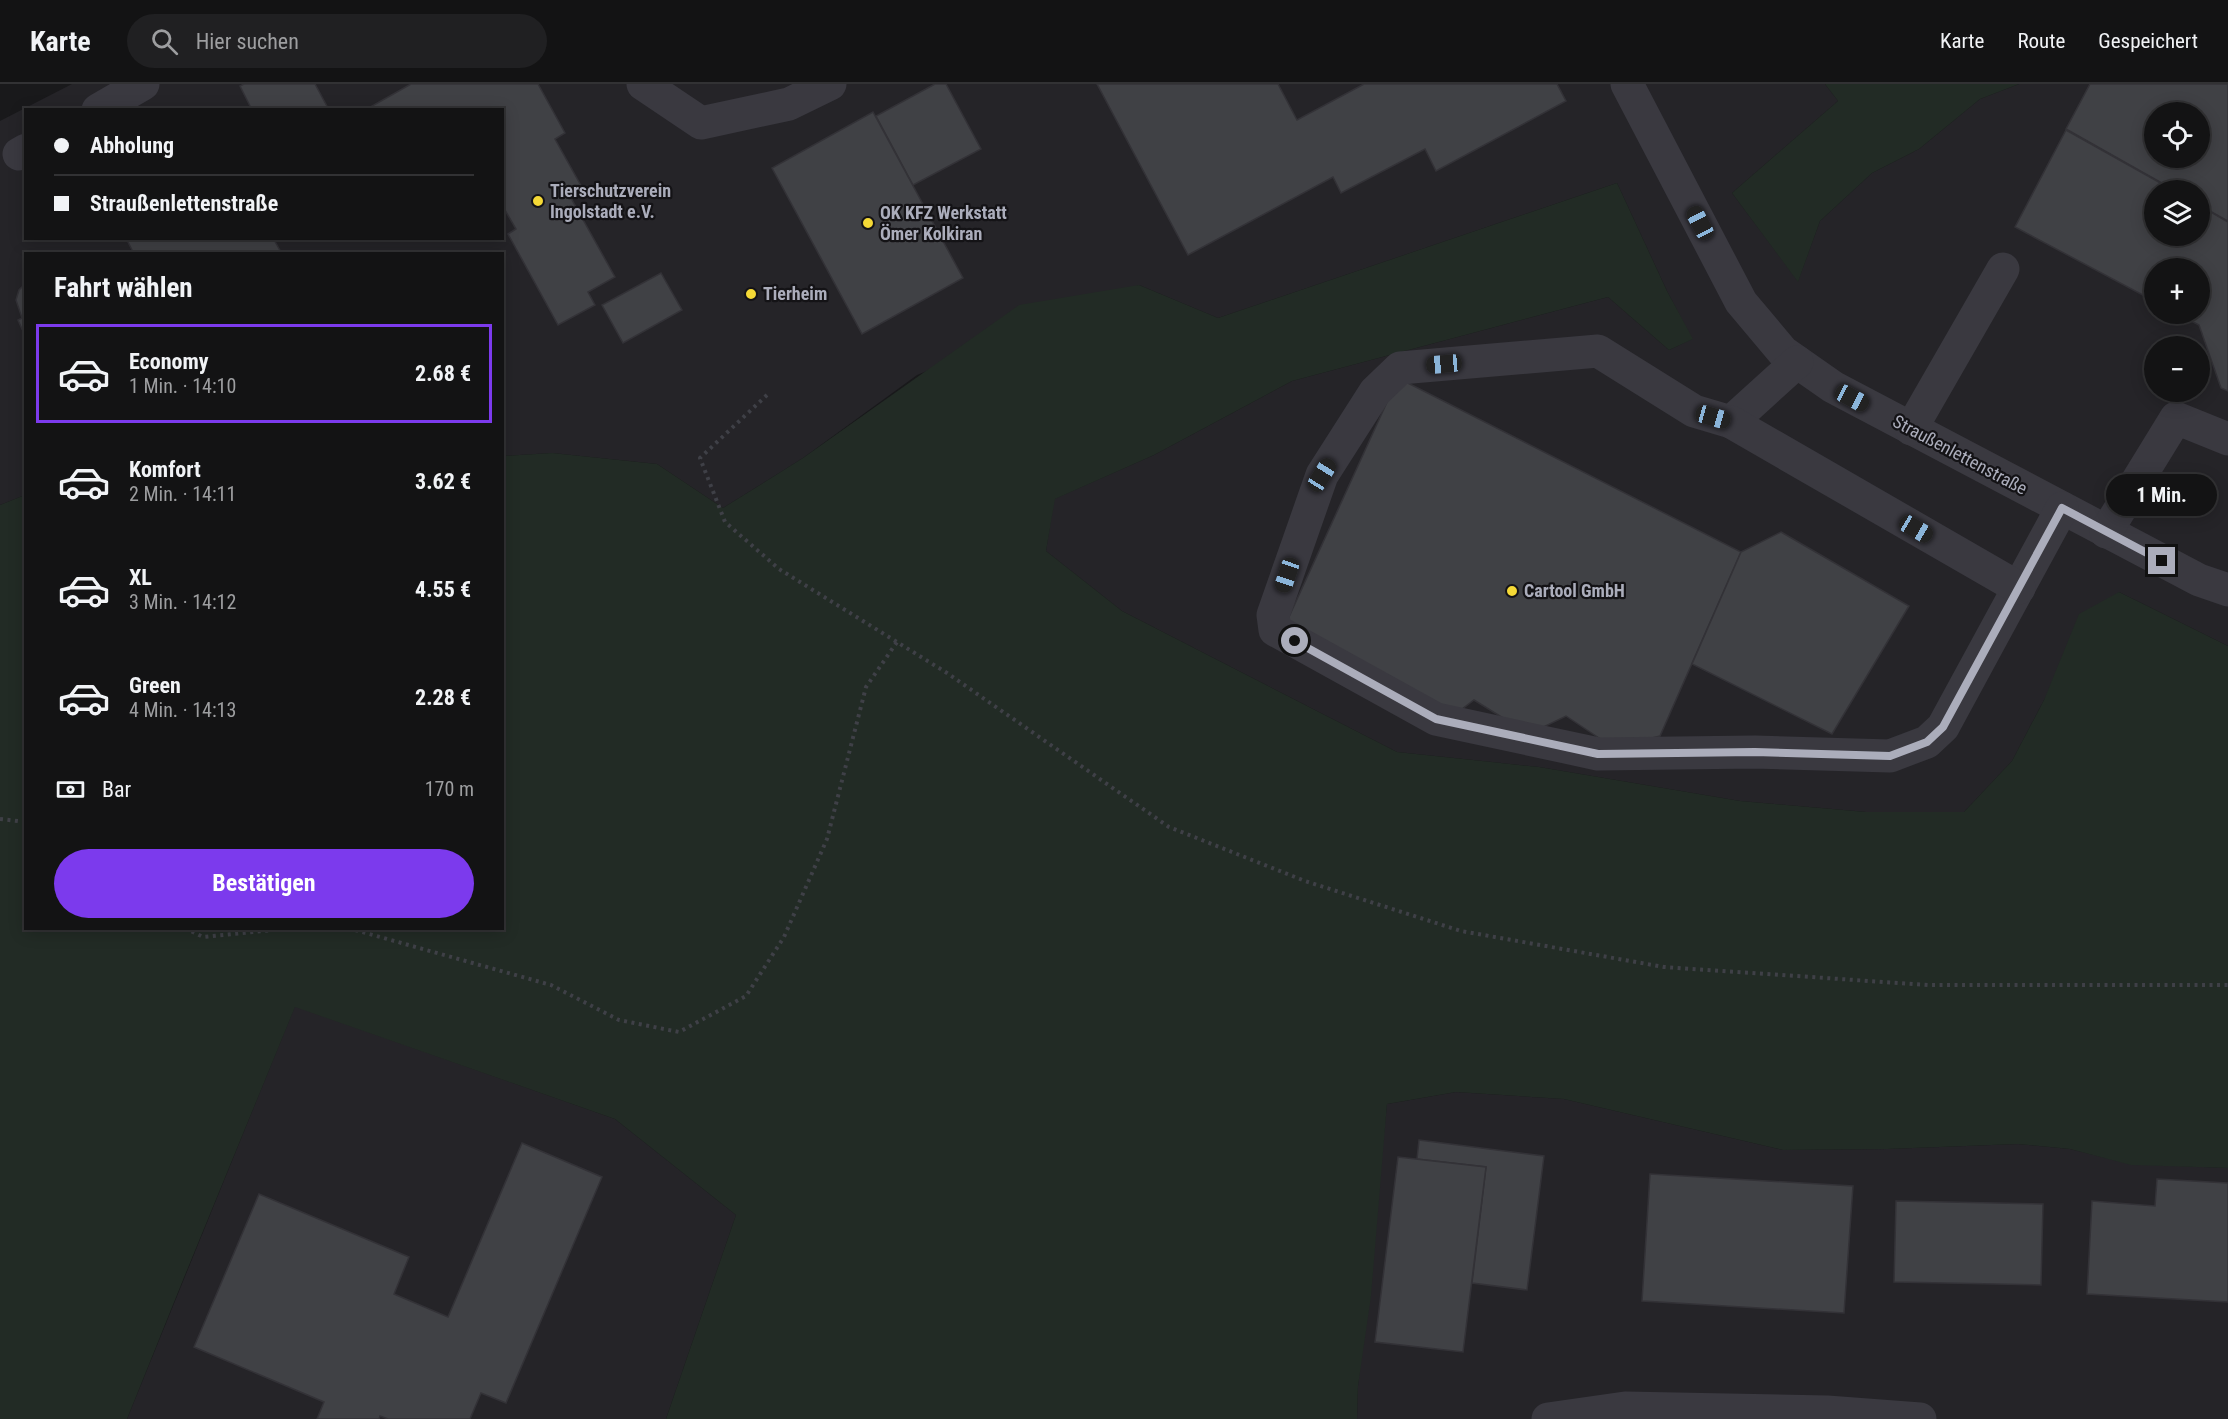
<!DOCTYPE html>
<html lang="de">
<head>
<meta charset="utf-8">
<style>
	:root { --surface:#131314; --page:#202022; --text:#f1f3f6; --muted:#9d9ea0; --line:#323234; --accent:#7c3aed }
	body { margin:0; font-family:"Roboto Condensed",sans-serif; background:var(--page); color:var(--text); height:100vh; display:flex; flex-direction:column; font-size:22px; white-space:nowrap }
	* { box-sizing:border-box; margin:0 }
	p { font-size:20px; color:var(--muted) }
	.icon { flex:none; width:33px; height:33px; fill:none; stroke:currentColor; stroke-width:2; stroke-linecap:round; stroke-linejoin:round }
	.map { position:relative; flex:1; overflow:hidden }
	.panel { position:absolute; left:24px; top:168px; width:480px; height:678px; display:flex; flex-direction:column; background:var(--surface); border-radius:0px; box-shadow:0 3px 15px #0003,0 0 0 2px var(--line) }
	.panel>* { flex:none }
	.guide { position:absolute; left:24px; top:24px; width:480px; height:132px; border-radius:0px; box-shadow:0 3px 15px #0003,0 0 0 2px var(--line); display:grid; align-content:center; height:132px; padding:0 30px; background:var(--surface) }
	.buttons { position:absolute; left:2144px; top:18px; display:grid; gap:12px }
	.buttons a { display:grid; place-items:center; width:66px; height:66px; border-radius:50%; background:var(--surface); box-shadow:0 3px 15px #0003,0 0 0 2px var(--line); font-size:30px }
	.end { position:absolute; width:27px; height:27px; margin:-14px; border:8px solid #abadbb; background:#111; box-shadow:0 0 0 3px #111 }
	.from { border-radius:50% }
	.bubble { position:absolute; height:42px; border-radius:21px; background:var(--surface); box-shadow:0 3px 15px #0003,0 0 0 2px var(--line); font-size:20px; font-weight:700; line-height:42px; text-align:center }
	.car { position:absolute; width:18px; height:36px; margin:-18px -9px; border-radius:8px; box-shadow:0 0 4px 2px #0007; background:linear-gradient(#222 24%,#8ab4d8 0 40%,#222 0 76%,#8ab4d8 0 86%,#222 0) }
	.guide b { display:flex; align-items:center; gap:21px; height:57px; font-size:22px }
	.guide b+b { border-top:2px solid var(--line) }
	.guide i { width:15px; height:15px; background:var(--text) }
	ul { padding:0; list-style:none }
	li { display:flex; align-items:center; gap:18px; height:99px; margin:0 12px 9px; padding:0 18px; border:3px solid transparent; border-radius:0px }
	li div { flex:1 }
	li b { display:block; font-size:22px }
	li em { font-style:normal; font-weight:700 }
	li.active { border-color:var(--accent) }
	li>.icon { width:54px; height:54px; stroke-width:1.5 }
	h2 { padding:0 30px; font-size:27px; line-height:72px }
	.pay { display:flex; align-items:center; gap:15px; height:66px; padding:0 30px; font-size:22px }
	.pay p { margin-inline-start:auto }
	.action { display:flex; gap:12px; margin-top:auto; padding:12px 30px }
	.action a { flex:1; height:69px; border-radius:36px; background:var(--accent); color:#fff; font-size:24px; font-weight:700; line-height:69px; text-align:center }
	header { display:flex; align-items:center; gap:36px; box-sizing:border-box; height:84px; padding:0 30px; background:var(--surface); border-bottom:2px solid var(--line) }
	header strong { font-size:28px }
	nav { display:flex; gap:33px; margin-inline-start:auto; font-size:21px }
	.search { width:420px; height:54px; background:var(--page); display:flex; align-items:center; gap:15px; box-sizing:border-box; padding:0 21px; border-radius:33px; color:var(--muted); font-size:22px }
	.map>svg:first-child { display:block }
</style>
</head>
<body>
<header>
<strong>Karte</strong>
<div class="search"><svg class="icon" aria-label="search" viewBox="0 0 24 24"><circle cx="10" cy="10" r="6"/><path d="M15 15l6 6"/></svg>Hier suchen</div>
<nav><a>Karte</a><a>Route</a><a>Gespeichert</a></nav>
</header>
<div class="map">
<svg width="2228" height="1335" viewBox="0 0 2228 1335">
	<rect width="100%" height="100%" fill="#19191b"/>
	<g fill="#252428" fill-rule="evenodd">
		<path d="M72 0H1825L1838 17 1732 109 1798 197 1820 137 1872 89 1919 65 1980 15 2019 0H2228V562L2119 508 2044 616 2012 677 1964 728H1866L1740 717 1539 683 1397 668 1122 527 1046 467 1054 415 1154 371 1292 297 1608 213 1669 266 1692 255 1667 207 1617 99 1218 234 1139 201 917 291 803 374 723 424 657 380 552 369 503 372 502 170H26L25 411 0 421V37ZM26 26H502V154H26ZM2154 28H2199V74H2154ZM2154 106H2199V152H2154ZM2154 184H2199V230H2154ZM2154 262H2199V308H2154Z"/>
		<path d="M295 922 615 1035 736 1131 666 1335H127Z"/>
		<path d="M1456 1008 1564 1015 1783 1066 1887 1065 2018 1060 2070 1065 2131 1080 2228 1084V1335H1357L1358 1302 1387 1020Z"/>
	</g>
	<g fill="#222b25">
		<path d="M1825 0H2019L1980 15 1919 65 1872 89 1820 137 1798 198 1732 109 1838 17Z"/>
		<path d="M1617 99 1667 207 1693 255 1669 266 1608 213 1292 297 1154 371 1055 415 1046 467 1122 527 1397 668 1539 683 1740 717 1866 728H1964L2012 677 2044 616 2079 530 2119 508 2228 562V1084L2131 1081 2070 1065 2018 1060 1887 1065 1783 1066 1564 1015 1456 1008 1387 1020 1371 1212 1358 1302 1357 1335H666L736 1131 615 1035 295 923 183 1196 127 1335H0V421L25 411 26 844H502L503 372 552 369 657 380 723 424 803 374 1019 221 1139 201 1218 234Z"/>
	</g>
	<g fill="#404145" stroke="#333237" stroke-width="1.5" fill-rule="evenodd">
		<path d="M244 0H315L329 26H252L240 2Z"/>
		<path d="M411 0H538L565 49 555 55 584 107 571 114 615 193 588 208 595 221 558 241 508 150 516 145 502 121V26H365Z"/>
		<path d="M935 0H946L981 65 913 101 876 32Z"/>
		<path d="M1097 0H1278L1297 36 1364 0H1557L1566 17 1436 87 1425 65 1341 109 1333 93 1188 171Z"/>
		<path d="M2090 0H2228V137L2199 121V106H2174L2066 45ZM2154 28H2199V74H2154Z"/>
		<path d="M873 28 963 194 862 250 772 84Z"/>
		<path d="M2066 46 2173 106H2154V152H2199V121L2228 138V307L2221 304 2199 241 2178 230H2199V184H2154V217L2015 143Z"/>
		<path d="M126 154H273L282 170H134Z"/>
		<path d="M661 189 682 226 623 259 602 221Z"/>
		<path d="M23 202H26V244L22 245 18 236 22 234 16 216 19 206Z"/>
		<path d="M1398 294 1741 468 1660 652 1614 664 1566 632 1529 650 1474 616 1449 635 1283 546Z"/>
		<path d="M1781 448 1909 522 1832 650 1692 580 1741 468Z"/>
		<path d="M1419 1056 1544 1072 1527 1206 1472 1199 1486 1083 1417 1075Z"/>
		<path d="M522 1059 602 1093 506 1319 481 1309 470 1335H388L380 1332 379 1335H317L324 1318 194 1263 259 1110 409 1173 394 1210 448 1233Z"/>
		<path d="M1398 1073 1486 1083 1463 1268 1375 1258Z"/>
		<path d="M1650 1090 1853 1102 1844 1229 1642 1217Z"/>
		<path d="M2157 1095 2228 1099V1218L2087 1210 2092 1117 2155 1122Z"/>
		<path d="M1896 1117 2043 1120 2041 1201 1894 1198Z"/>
	</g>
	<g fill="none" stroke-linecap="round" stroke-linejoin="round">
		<g stroke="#3f4047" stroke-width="4" stroke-dasharray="3 4.5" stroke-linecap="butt">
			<path d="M767 311 700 374 725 438 779 485 947 589 1169 743 1305 797 1461 847 1664 883 1928 901H2228"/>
			<path d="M0 735 26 738"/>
			<path d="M185 844 203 853 294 844"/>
			<path d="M348 844 551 901 619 936 679 948 746 912 784 853 827 755 866 603 897 558"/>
		</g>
		<g stroke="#3a3940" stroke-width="33">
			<path d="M643 0 701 39 789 20 830 0"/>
			<path d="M1627 0 1741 218 1783 268 1833 303 2199 496 2228 506"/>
			<path d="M98 26 143 0"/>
			<path d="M19 70 26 66"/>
			<path d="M1797 278 1731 338 1694 327 1598 267 1400 284 1375 308 1322 391 1273 531 1275 546 1436 635 1598 670 1755 668 1890 672 1927 658 1943 643 2062 424"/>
			<path d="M1731 338 2019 504"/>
			<path d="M1911 345 2003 185"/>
			<path d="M2106 448 2176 334 2228 355"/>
			<path d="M1548 1335 1625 1324 1827 1328 1920 1335"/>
		</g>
	</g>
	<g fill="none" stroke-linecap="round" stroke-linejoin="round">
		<path stroke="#abadbb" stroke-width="8" d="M1295 557 1436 635 1598 670 1755 668 1890 672 1927 658 1943 643 2062 424 2162 477"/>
	</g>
	<g fill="#f5d936" stroke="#141316" stroke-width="2">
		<circle cx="538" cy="117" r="6"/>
		<circle cx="868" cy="139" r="6"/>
		<circle cx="751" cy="210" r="6"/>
		<circle cx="1512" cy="507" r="6"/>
	</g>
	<g text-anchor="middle" stroke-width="4.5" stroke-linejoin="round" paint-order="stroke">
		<g font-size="18" font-weight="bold" fill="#abadbb" stroke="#141316" text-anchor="start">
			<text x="550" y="113">Tierschutzverein<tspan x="550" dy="21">Ingolstadt e.V.</tspan></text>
			<text x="880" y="135">OK KFZ Werkstatt<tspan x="880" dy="21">Ömer Kolkiran</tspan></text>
			<text x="763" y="216">Tierheim</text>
			<text x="1524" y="513">Cartool GmbH</text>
		</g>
		<g font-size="18" fill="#abadbb" stroke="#141316">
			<text transform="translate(1960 371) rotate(28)" y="6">Straußenlettenstraße</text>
		</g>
	</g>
</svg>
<div class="buttons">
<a><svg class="icon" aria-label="locate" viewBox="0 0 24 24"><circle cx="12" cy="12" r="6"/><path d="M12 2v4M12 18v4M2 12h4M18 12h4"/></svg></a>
<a><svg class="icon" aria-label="layers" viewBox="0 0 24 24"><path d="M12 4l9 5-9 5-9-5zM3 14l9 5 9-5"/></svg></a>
<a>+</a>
<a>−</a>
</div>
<i class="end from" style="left:1295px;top:557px"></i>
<i class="end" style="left:2162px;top:477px"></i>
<div class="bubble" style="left:2106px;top:390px;width:111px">1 Min.</div>
<i class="car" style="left:1700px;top:139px;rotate:332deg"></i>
<i class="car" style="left:1444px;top:280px;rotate:265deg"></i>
<i class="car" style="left:1852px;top:314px;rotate:118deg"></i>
<i class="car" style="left:1713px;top:333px;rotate:106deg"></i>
<i class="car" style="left:1322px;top:391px;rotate:32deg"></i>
<i class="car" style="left:1916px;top:445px;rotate:120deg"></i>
<i class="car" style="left:1287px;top:491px;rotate:199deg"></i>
<div class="guide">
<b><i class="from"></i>Abholung</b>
<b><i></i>Straußenlettenstraße</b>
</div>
<section class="panel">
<h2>Fahrt wählen</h2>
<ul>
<li class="active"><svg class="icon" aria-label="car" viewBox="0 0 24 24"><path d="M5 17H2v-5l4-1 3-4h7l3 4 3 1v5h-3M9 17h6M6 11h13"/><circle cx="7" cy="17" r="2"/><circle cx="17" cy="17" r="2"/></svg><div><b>Economy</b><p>1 Min. · 14:10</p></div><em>2.68 €</em></li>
<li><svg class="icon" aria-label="car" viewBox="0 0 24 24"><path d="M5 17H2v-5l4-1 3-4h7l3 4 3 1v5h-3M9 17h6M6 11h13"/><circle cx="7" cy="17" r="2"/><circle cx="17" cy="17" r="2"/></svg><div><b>Komfort</b><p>2 Min. · 14:11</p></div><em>3.62 €</em></li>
<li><svg class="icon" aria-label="car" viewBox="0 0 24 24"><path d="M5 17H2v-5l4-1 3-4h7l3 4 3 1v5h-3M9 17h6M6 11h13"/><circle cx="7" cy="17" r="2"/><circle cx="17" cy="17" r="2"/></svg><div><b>XL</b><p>3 Min. · 14:12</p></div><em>4.55 €</em></li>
<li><svg class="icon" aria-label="car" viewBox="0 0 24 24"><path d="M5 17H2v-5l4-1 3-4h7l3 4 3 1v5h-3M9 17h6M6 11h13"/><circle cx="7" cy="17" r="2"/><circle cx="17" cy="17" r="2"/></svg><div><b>Green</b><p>4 Min. · 14:13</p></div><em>2.28 €</em></li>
</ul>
<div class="pay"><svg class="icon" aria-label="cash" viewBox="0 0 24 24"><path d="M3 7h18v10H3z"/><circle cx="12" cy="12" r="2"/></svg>Bar<p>170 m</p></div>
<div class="action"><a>Bestätigen</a></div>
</section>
</div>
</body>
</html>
